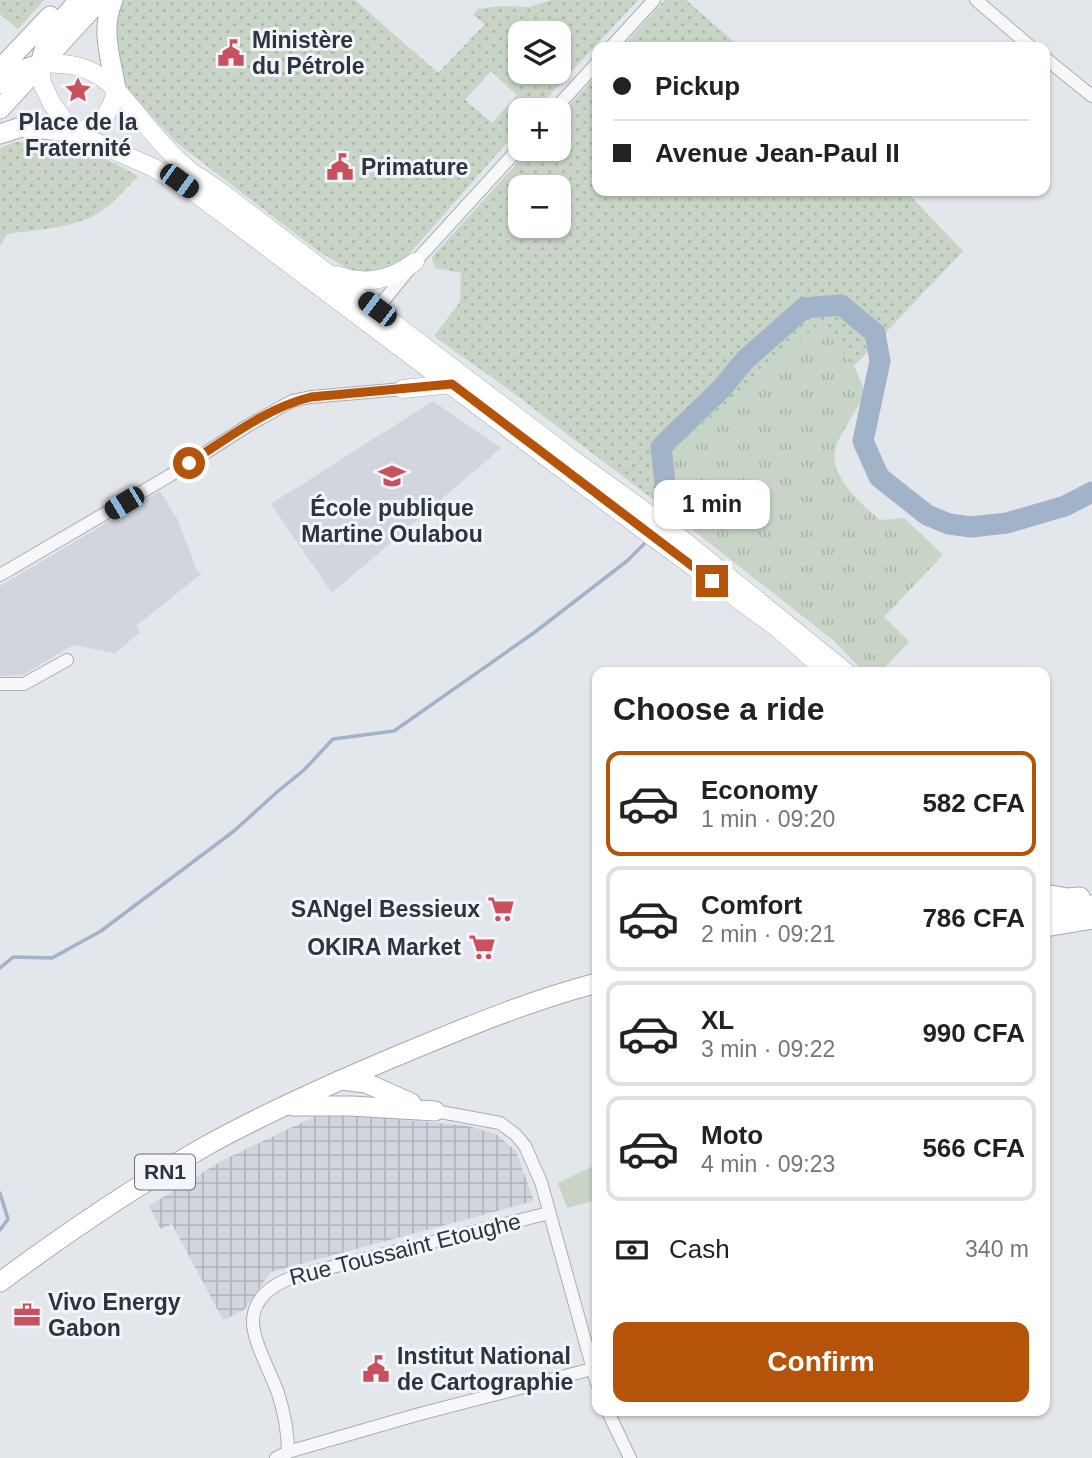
<!DOCTYPE html>
<html lang="en">
<head>
<meta charset="utf-8">
<style>
	:root { --surface:#fff; --page:#f2f2f2; --text:#222; --muted:#767676; --line:#e0e0e0; --accent:#b45309 }
	body { margin:0; font-family:Arial,sans-serif; background:var(--page); color:var(--text); height:100vh; display:flex; flex-direction:column; font-size:26px; white-space:nowrap }
	* { box-sizing:border-box; margin:0 }
	p { font-size:23px; color:var(--muted) }
	.icon { flex:none; width:38px; height:38px; fill:none; stroke:currentColor; stroke-width:2; stroke-linecap:round; stroke-linejoin:round }
	.map { position:relative; flex:1; overflow:hidden }
	.side { position:absolute; left:592px; top:667px; width:458px; height:749px; display:flex; flex-direction:column; background:var(--surface); border-radius:14px; box-shadow:0 2px 5px #0004 }
	.side>* { flex:none }
	.guide { position:absolute; left:592px; top:42px; width:458px; height:154px; border-radius:14px; box-shadow:0 2px 5px #0004; display:grid; align-content:center; height:154px; padding:0 21px; background:var(--surface) }
	.controls { position:absolute; left:508px; top:21px; display:grid; gap:14px }
	.controls a { display:grid; place-items:center; width:63px; height:63px; border-radius:14px; background:var(--surface); box-shadow:0 2px 5px #0004; font-size:35px }
	.end { position:absolute; width:32px; height:32px; margin:-16px; border:9px solid #b45309; background:#fff; box-shadow:0 0 0 4px #fff }
	.from { border-radius:50% }
	.bubble { position:absolute; height:49px; border-radius:14px; background:var(--surface); box-shadow:0 2px 5px #0004; font-size:23px; font-weight:800; line-height:49px; text-align:center }
	.car { position:absolute; width:21px; height:42px; margin:-21px -10px; border-radius:9px; box-shadow:0 0 5px 2px #0007; background:linear-gradient(#222 24%,#8ab4d8 0 40%,#222 0 76%,#8ab4d8 0 86%,#222 0) }
	.guide b { display:flex; align-items:center; gap:24px; height:66px; font-size:26px }
	.guide b+b { border-top:2px solid var(--line) }
	.guide i { width:18px; height:18px; background:var(--text) }
	ul { padding:0; list-style:none }
	li { display:flex; align-items:center; gap:21px; height:105px; margin:0 14px 10px; padding:0 7px; border:4px solid var(--line); border-radius:14px }
	li div { flex:1 }
	li b { display:block; font-size:26px }
	li em { font-style:normal; font-weight:800 }
	li.selected { border-color:var(--accent) }
	li>.icon { width:63px; height:63px; stroke-width:1.5 }
	h2 { padding:0 21px; font-size:32px; line-height:84px }
	.pay { display:flex; align-items:center; gap:18px; height:77px; padding:0 21px; font-size:26px }
	.pay p { margin-inline-start:auto }
	.button { display:flex; gap:14px; margin-top:auto; padding:14px 21px }
	.button a { flex:1; height:80px; border-radius:14px; background:var(--accent); color:#fff; font-size:28px; font-weight:800; line-height:80px; text-align:center }
	.map>svg:first-child { display:block }
</style>
</head>
<body>
<div class="map">
<svg width="1092" height="1458" viewBox="0 0 1092 1458">
	<defs>
		<pattern id="industrial-grid" width="8" height="8" patternUnits="userSpaceOnUse" patternTransform="scale(1.75)"><rect width="8" height="8" fill="#d2d5dd"/><path d="M0 4h8M4 0v8" fill="none" stroke="#b4b7bf"/></pattern>
		<pattern id="grass-dots" width="8" height="8" patternUnits="userSpaceOnUse" patternTransform="scale(1.75)"><rect width="8" height="8" fill="#c8d4c5"/><path d="M2 2h.1M6 6h.1" fill="none" stroke="#acb7aa" stroke-width="1.8" stroke-linecap="round"/></pattern>
		<pattern id="park-tufts" width="24" height="20" patternUnits="userSpaceOnUse" patternTransform="scale(1.75)"><rect width="24" height="20" fill="#c8d4c5"/><path d="M3 7l-1-3M5 7V3M7 7l1-3M15 17l-1-3M17 17v-4M19 17l1-3" fill="none" stroke="#acb7aa"/></pattern>
	</defs>
	<rect width="100%" height="100%" fill="#e3e6eb"/>
	<g fill="#d2d5dd">
		<path d="M433 401 501 448 332 593 271 504Z"/>
		<path d="M160 491 178 520 196 568 201 574 136 626 140 632 115 653 73 645 23 675 0 676V586Z"/>
	</g>
	<path fill="url(#industrial-grid)" d="M346 1114 468 1126 496 1134 516 1151 534 1201 271 1272 243 1311 223 1320 172 1224 161 1229 149 1206 223 1160 316 1116Z"/>
	<g fill="url(#grass-dots)" fill-rule="evenodd">
		<path d="M0 0H44L18 29 0 14Z"/>
		<path d="M120 0H355L438 73 485 24 473 15 478 9 500 6 529 7 551 0H638L536 110H520V128L409 254 397 266 380 271 355 273 318 251 177 143 139 103 121 79 113 41ZM520 33H558V72H520ZM491 71 517 95 492 123 465 100Z"/>
		<path d="M665 0H686L740 47H622Z"/>
		<path d="M597 75V191H905L963 251 854 366 820 324 672 452 679 519 512 392 434 336 460 302 461 273 435 268 432 257 530 149H558V118ZM520 187H558V226H520Z"/>
		<path d="M44 141C79 147 108 158 138 176 125 189 113 204 98 213 74 228 34 230 7 234L0 246V148L15 142Z"/>
	</g>
	<path fill="url(#park-tufts)" d="M820 323 854 366 866 393C860 404 836 440 835 450 830 477 862 505 880 520L904 518 943 555 884 617 909 642 880 672H864L834 641 679 519 671 452Z"/>
	<path fill="#c8d4c5" d="M597 1164V1200L567 1208 558 1183Z"/>
	<g fill="none" stroke-linecap="round" stroke-linejoin="round">
		<g stroke="#a0b3c9" stroke-width="3.5">
			<path d="M0 968 13 957 52 958 101 931 234 831 277 792 304 770 333 739 394 731 535 632 627 561 647 541"/>
			<path d="M0 1193 8 1219 0 1230"/>
		</g>
		<path stroke="#a0b3c9" stroke-width="21" d="M669 517 661 447 721 389 745 360 804 308 841 305 875 333 880 361 863 441 879 477 927 515 949 524 971 527 1007 523 1065 506 1092 492"/>
		<defs>
			<g id="minor">
				<path d="M976 0 1031 47"/>
				<path d="M611 47 654 0"/>
				<path d="M1045 58 1092 96"/>
				<path d="M554 110 597 63"/>
				<path d="M372 315 415 262 520 147"/>
				<path d="M0 575 169 476 249 425 292 401 311 397 403 389"/>
				<path d="M0 684H24L67 660"/>
				<path d="M435 1111 500 1123 516 1135 525 1146 541 1182 597 1384"/>
				<path d="M607 1410 630 1458"/>
				<path d="M288 1452C288 1431 284 1412 278 1393 271 1373 252 1340 253 1320 254 1295 276 1283 296 1276L549 1213"/>
				<path d="M276 1458 288 1452 416 1415 592 1369"/>
			</g>
			<g id="secondary">
				<path d="M73 132C98 129 112 114 116 89"/>
				<path d="M337 275C366 286 390 280 415 262"/>
				<path d="M403 389 452 384"/>
				<path d="M827 672 776 627 658 541 195 193 154 168 73 132 52 104 42 83 40 64C103 59 116 91 152 132 163 145 177 160 190 171 200 178 211 184 221 192L567 455 668 528 846 672"/>
			</g>
			<g id="primary">
				<path d="M113 0C100 30 111 58 116 89"/>
				<path d="M0 69 50 16"/>
				<path d="M0 84 15 72 40 64 48 36 79 0"/>
				<path d="M0 109 100 0"/>
				<path d="M0 134 21 127 73 132"/>
				<path d="M1045 894 1067 898 1080 897"/>
				<path d="M1045 911 1092 905"/>
				<path d="M1045 927 1092 919"/>
				<path d="M341 1080 366 1083 411 1103"/>
				<path d="M293 1106H351L435 1111"/>
				<path d="M0 1282C65 1234 134 1187 204 1147 274 1108 348 1076 421 1046 479 1022 536 999 597 983"/>
			</g>
		</defs>
		<use href="#minor" stroke="#a8adb5" stroke-width="14"/>
		<use href="#secondary" stroke="#a8adb5" stroke-width="19"/>
		<use href="#primary" stroke="#a3aab6" stroke-width="21"/>
		<use href="#minor" stroke="#f6f7f9" stroke-width="12"/>
		<use href="#secondary" stroke="#fff" stroke-width="18"/>
		<use href="#primary" stroke="#fff" stroke-width="19"/>
	</g>
	<g fill="none" stroke-linecap="round" stroke-linejoin="round">
		<path stroke="#b45309" stroke-width="9" d="M189 463C227 439 266 408 311 397L452 384 712 581"/>
	</g>
	<defs>
		<symbol id="civic-bare" viewBox="-9 -9 18 18"><path d="M-.6-6.5H3V-4.5H.6V-3L4-1V1h2V6H-6V1h2V-1L-.6-3ZM-1.2 2.5V6h2.4V2.5Z" fill="#c9505f" stroke="#f3f5f8" stroke-width="2.5" paint-order="stroke"/></symbol>
		<symbol id="sight-bare" viewBox="-9 -9 18 18"><path d="M0-6L1.8-2.2L6-1.7L2.9 1.2L3.7 5.4L0 3.3L-3.7 5.4L-2.9 1.2L-6-1.7L-1.8-2.2Z" fill="#c9505f" stroke="#f3f5f8" stroke-width="2.5" paint-order="stroke"/></symbol>
		<symbol id="school-bare" viewBox="-9 -9 18 18"><path d="M0-5L7-2L0 1L-7-2ZM-4 1L0 2.5L4 1V4Q0 6-4 4Z" fill="#c9505f" stroke="#f3f5f8" stroke-width="2.5" paint-order="stroke"/></symbol>
		<symbol id="supermarket-bare" viewBox="-9 -9 18 18"><path d="M-6-5.5h2.5l.6 2H6L4.5 2H-2.5L-4.4-4H-6ZM-1.5 3.2a1.3 1.3 0 1 0 .1 0ZM3 3.2a1.3 1.3 0 1 0 .1 0Z" fill="#c9505f" stroke="#f3f5f8" stroke-width="2.5" paint-order="stroke"/></symbol>
		<symbol id="office-bare" viewBox="-9 -9 18 18"><path d="M-6-3h4V-5.5h4V-3h4V5H-6ZM-1-4.5V-3h2v-1.5ZM-6 0V1H6V0Z" fill="#c9505f" stroke="#f3f5f8" stroke-width="2.5" paint-order="stroke"/></symbol>
	</defs>
	<g fill-rule="evenodd">
		<use href="#civic-bare" x="212" y="34" width="38" height="38"/>
		<use href="#sight-bare" x="59" y="71" width="38" height="38"/>
		<use href="#civic-bare" x="321" y="148" width="38" height="38"/>
		<use href="#school-bare" x="373" y="457" width="38" height="38"/>
		<use href="#supermarket-bare" x="482" y="890" width="38" height="38"/>
		<use href="#supermarket-bare" x="463" y="928" width="38" height="38"/>
		<use href="#office-bare" x="8" y="1296" width="38" height="38"/>
		<use href="#civic-bare" x="357" y="1350" width="38" height="38"/>
	</g>
	<g text-anchor="middle" stroke-width="6" stroke-linejoin="round" paint-order="stroke">
		<rect fill="#f3f5f8" stroke="#686e79" stroke-width="2" x="135" y="1154.5" width="60" height="35" rx="5"/>
		<g font-size="21" font-weight="bold" fill="#2c3442">
			<text x="165" y="1179">RN1</text>
		</g>
		<g font-size="23" font-weight="bold" fill="#2c3442" stroke="#f3f5f8" text-anchor="start">
			<text x="252" y="48">Ministère<tspan x="252" dy="26">du Pétrole</tspan></text>
			<text x="78" y="130" text-anchor="middle">Place de la<tspan x="78" dy="26">Fraternité</tspan></text>
			<text x="361" y="175">Primature</text>
			<text x="392" y="516" text-anchor="middle">École publique<tspan x="392" dy="26">Martine Oulabou</tspan></text>
			<text x="480" y="917" text-anchor="end">SANgel Bessieux</text>
			<text x="461" y="955" text-anchor="end">OKIRA Market</text>
			<text x="48" y="1310">Vivo Energy<tspan x="48" dy="26">Gabon</tspan></text>
			<text x="397" y="1364">Institut National<tspan x="397" dy="26">de Cartographie</tspan></text>
		</g>
		<g font-size="23" fill="#2c3442" stroke="#f3f5f8">
			<text transform="translate(405 1249) rotate(-14)" y="8">Rue Toussaint Etoughe</text>
		</g>
	</g>
</svg>
<div class="controls">
<a><svg class="icon" aria-label="layers" viewBox="0 0 24 24"><path d="M12 4l9 5-9 5-9-5zM3 14l9 5 9-5"/></svg></a>
<a>+</a>
<a>−</a>
</div>
<i class="end from" style="left:189px;top:463px"></i>
<i class="end" style="left:712px;top:581px"></i>
<div class="bubble" style="left:654px;top:480px;width:116px">1 min</div>
<i class="car" style="left:179px;top:181px;rotate:126deg"></i>
<i class="car" style="left:377px;top:309px;rotate:307deg"></i>
<i class="car" style="left:124px;top:503px;rotate:239deg"></i>
<div class="guide">
<b><i class="from"></i>Pickup</b>
<b><i></i>Avenue Jean-Paul II</b>
</div>
<section class="side">
<h2>Choose a ride</h2>
<ul>
<li class="selected"><svg class="icon" aria-label="car" viewBox="0 0 24 24"><path d="M5 17H2v-5l4-1 3-4h7l3 4 3 1v5h-3M9 17h6M6 11h13"/><circle cx="7" cy="17" r="2"/><circle cx="17" cy="17" r="2"/></svg><div><b>Economy</b><p>1 min · 09:20</p></div><em>582 CFA</em></li>
<li><svg class="icon" aria-label="car" viewBox="0 0 24 24"><path d="M5 17H2v-5l4-1 3-4h7l3 4 3 1v5h-3M9 17h6M6 11h13"/><circle cx="7" cy="17" r="2"/><circle cx="17" cy="17" r="2"/></svg><div><b>Comfort</b><p>2 min · 09:21</p></div><em>786 CFA</em></li>
<li><svg class="icon" aria-label="car" viewBox="0 0 24 24"><path d="M5 17H2v-5l4-1 3-4h7l3 4 3 1v5h-3M9 17h6M6 11h13"/><circle cx="7" cy="17" r="2"/><circle cx="17" cy="17" r="2"/></svg><div><b>XL</b><p>3 min · 09:22</p></div><em>990 CFA</em></li>
<li><svg class="icon" aria-label="car" viewBox="0 0 24 24"><path d="M5 17H2v-5l4-1 3-4h7l3 4 3 1v5h-3M9 17h6M6 11h13"/><circle cx="7" cy="17" r="2"/><circle cx="17" cy="17" r="2"/></svg><div><b>Moto</b><p>4 min · 09:23</p></div><em>566 CFA</em></li>
</ul>
<div class="pay"><svg class="icon" aria-label="cash" viewBox="0 0 24 24"><path d="M3 7h18v10H3z"/><circle cx="12" cy="12" r="2"/></svg>Cash<p>340 m</p></div>
<div class="button"><a>Confirm</a></div>
</section>
</div>
</body>
</html>
